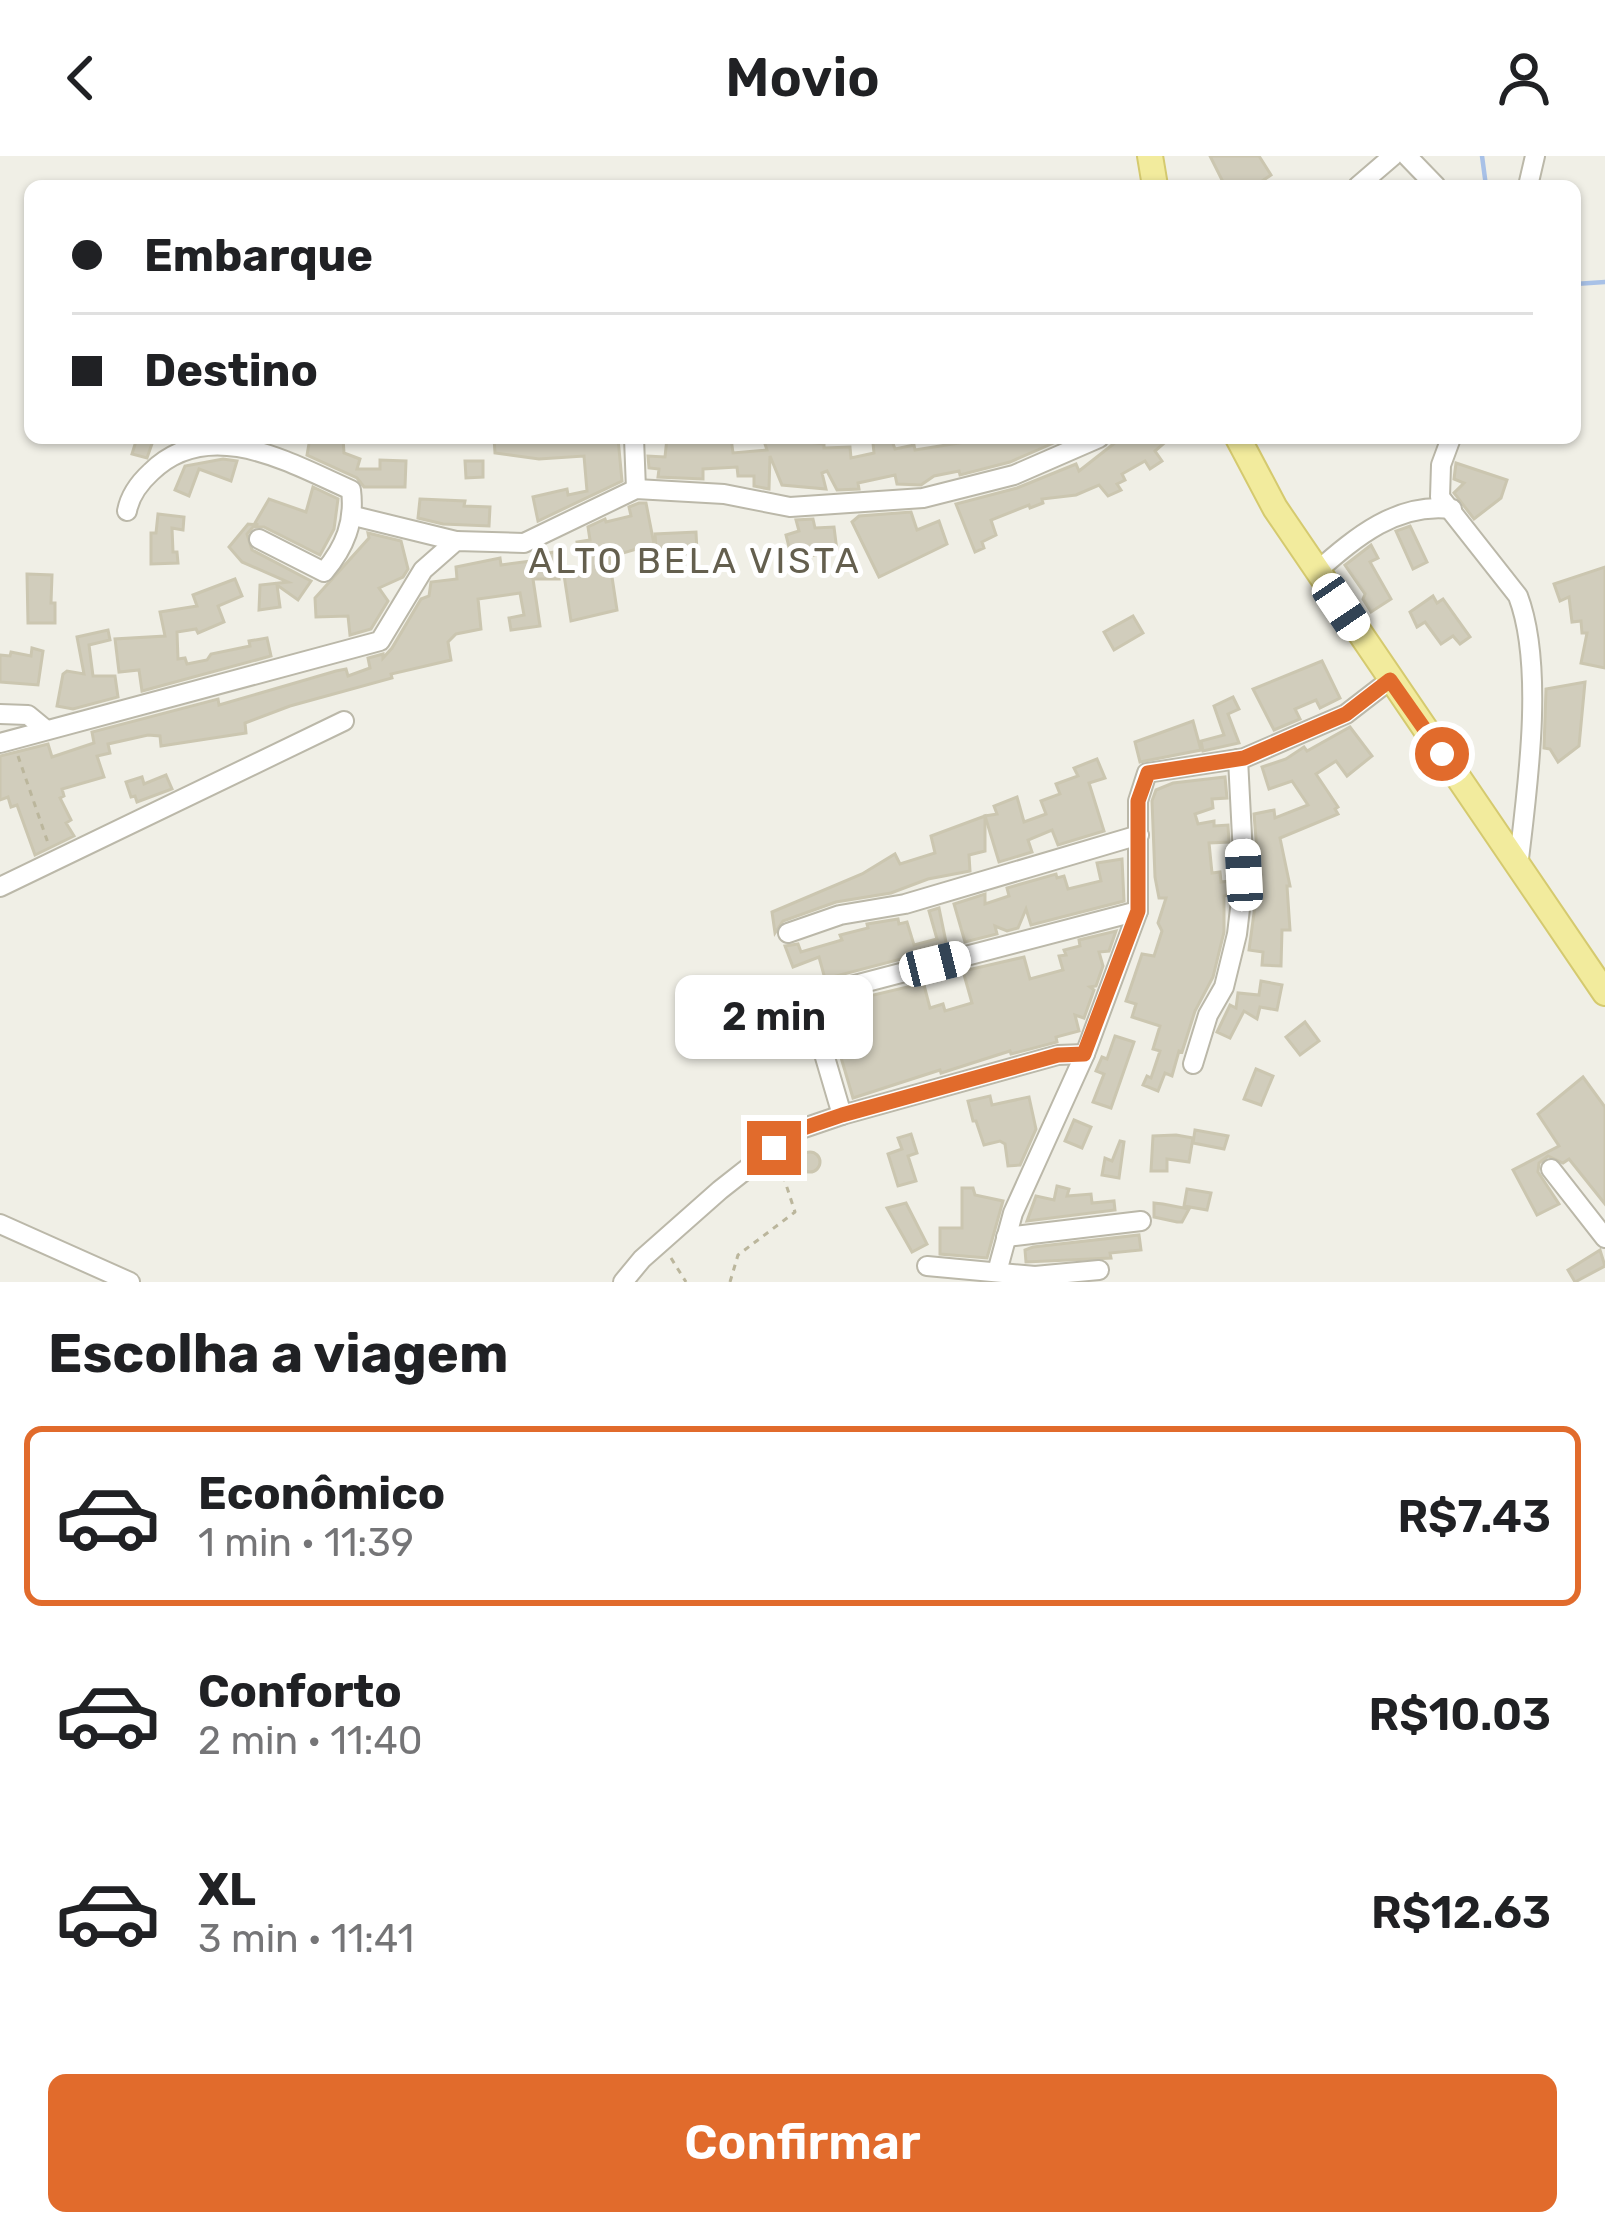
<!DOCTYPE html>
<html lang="pt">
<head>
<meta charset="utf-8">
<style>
	:root { --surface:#fff; --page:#f2f2f2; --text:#202124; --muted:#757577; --line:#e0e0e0; --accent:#e16b2c }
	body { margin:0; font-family:Rubik,sans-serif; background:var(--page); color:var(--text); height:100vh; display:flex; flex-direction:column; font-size:45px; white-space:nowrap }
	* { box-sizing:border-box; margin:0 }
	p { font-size:39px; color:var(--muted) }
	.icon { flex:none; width:66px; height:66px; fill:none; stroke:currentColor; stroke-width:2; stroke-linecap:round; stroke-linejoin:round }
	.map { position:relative; height:1126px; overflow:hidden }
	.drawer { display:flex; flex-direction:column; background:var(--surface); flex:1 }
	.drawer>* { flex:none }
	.banner { position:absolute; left:24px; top:24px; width:1557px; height:264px; border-radius:18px; box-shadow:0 3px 9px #0004; display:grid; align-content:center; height:264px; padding:0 48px; background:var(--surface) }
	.end { position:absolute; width:54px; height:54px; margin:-27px; border:15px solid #e16b2c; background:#fff; box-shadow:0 0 0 6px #fff }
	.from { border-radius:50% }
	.bubble { position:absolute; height:84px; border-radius:18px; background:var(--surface); box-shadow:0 3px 9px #0004; font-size:39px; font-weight:600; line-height:84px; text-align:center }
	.car { position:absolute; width:36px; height:72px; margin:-36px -18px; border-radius:15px; box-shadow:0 0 9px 3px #0007; background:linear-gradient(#fff 24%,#345 0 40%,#fff 0 76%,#345 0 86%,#fff 0) }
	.banner b { display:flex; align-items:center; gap:42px; height:114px; font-size:45px }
	.banner b+b { border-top:3px solid var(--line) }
	.banner i { width:30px; height:30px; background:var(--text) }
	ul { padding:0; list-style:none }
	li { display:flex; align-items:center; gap:36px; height:180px; margin:0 24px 18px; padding:0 24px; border:6px solid transparent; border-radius:18px }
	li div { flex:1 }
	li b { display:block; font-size:45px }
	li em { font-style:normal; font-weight:600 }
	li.current { border-color:var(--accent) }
	li>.icon { width:108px; height:108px; stroke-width:1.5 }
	h2 { padding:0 48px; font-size:54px; line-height:144px }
	.button { display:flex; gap:24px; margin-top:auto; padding:24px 48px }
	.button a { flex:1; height:138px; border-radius:18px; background:var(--accent); color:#fff; font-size:48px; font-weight:600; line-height:138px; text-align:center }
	header { display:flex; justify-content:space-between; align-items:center; height:156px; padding:0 48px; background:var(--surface); font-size:54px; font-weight:600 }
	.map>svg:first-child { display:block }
</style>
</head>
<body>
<header><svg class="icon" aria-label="back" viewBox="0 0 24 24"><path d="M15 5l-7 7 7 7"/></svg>Movio<svg class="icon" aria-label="person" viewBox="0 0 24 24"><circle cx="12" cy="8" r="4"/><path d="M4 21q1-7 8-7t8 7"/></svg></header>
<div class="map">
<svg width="1605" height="1126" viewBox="0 0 1605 1126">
	<rect width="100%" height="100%" fill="#f0efe6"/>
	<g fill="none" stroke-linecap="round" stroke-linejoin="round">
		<g stroke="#a8c1e7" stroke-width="4.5">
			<path d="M1482 0 1486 30"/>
			<path d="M1575 128 1605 126"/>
		</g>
	</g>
	<g fill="#d1cdbc" stroke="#cbc6b0" stroke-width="3">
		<path d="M1210 0H1259L1271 19 1262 25 1265 30H1225Z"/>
		<path d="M137 282H154L147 302 132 298Z"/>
		<path d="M310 282H343L344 297 360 303 357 313H380V304L406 305 405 331H364L357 322 307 299Z"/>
		<path d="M494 282H618L622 325 538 365 533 341 567 333 568 339 587 335 584 300 539 303 495 297Z"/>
		<path d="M667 282 709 286V282H731L733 297 767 294 763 282H777L824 288V292L850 291 851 302 874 297 873 287 879 285 878 282H891L895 293 914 289 915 294 990 282H1065L1010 306 960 319 959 315 934 320 921 329 897 328 895 319 858 327 859 333 837 334 827 315 822 317 826 333 782 329 770 300 769 333 754 330V320H738L737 311 703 313V323L658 321 659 313 649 312 648 300 665 301Z"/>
		<path d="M1121 282H1170L1155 295 1162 305 1150 313 1145 305 1122 318 1125 324 1117 328 1121 334 1108 340 1099 329 1076 339 1042 343 1043 347 1030 352 1029 349 991 364 996 379 982 386 984 392 975 396 956 348 1017 332 1076 308 1079 315Z"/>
		<path d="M223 303 237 305 231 325 199 313 189 340 175 334 185 310Z"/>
		<path d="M465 305H483V321L466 322Z"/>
		<path d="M1456 307 1507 324 1501 342 1474 363 1454 337 1464 327 1454 323Z"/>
		<path d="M313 331 338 343 334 373 320 399 264 371H253L247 378 252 394 311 425 298 444 277 429 280 451 259 454 260 429 288 426 242 406 229 391 248 368 258 369 255 367 269 343 306 356Z"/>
		<path d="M420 343 465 345 464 350 490 351 489 370 443 368 418 362Z"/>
		<path d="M639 347H646L654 388 609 401 617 454 571 465 564 419 582 416 577 386 590 384 588 371 605 363 606 366 631 360 629 351Z"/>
		<path d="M911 356 917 374 939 365 947 388 879 421 852 366 859 360Z"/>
		<path d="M158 358 184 361 183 374 172 372 173 396H177L178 407 151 408V377H156Z"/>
		<path d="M813 363 815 372 834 371 837 395 792 403 786 379 799 375 796 364Z"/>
		<path d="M1410 370 1427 406 1413 413 1396 375Z"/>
		<path d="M696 376 697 397 661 399 660 391H656L655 378Z"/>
		<path d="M368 377 401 385 408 413 403 421 379 432 388 445 371 473 350 479 348 460 316 461 315 442 369 382Z"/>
		<path d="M1371 389 1378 402 1370 406 1391 443 1371 456 1363 443 1365 438 1345 409Z"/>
		<path d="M554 396 559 423H533L540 470 511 474 509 462 524 459 520 437 478 443 481 473 456 478 448 486 451 504 391 518 392 522 290 550 245 567 246 577 161 590 160 580 148 579 108 588 110 597 97 600 104 621 62 633 64 640 60 642 71 664 66 667 74 680 35 699 17 649 11 651 8 641 0 644V600L48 588 52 601 94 587 92 576 218 543 219 549 336 515 346 513 348 520 370 512 368 502 383 498V502L392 492 421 443 429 440 431 426 457 423 456 411 500 402 501 409 531 405 539 402 537 399Z"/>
		<path d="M1605 411V512L1581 507 1587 477H1582L1581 465 1572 466 1569 441 1560 445 1554 428Z"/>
		<path d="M27 418 52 419 51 447H55V467H28Z"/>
		<path d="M235 423 242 440 218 450 224 466 198 477 196 473 177 476 178 503 185 502 187 508 207 504 211 498 250 490 249 485 267 482 271 500 142 535 139 514 119 516 115 483 165 480 160 456 197 450 193 439Z"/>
		<path d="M1433 440 1437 447 1443 443 1470 481 1460 488 1453 480 1441 488 1425 466 1417 471 1410 456Z"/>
		<path d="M1133 460 1143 477 1114 494 1104 476Z"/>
		<path d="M108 474 110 484 89 489 93 520H115L118 541 73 553 57 550 63 518 67 515 84 518 77 481Z"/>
		<path d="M32 492 43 495 38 529 0 526V499L10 500 11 496 31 500Z"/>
		<path d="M1322 505 1340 542 1320 552 1316 544 1295 553 1300 563 1274 574 1253 533Z"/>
		<path d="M1585 526 1579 590 1558 606 1550 593 1544 592 1546 533Z"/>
		<path d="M1233 541 1239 553 1228 558 1239 587 1203 595 1201 585 1224 579 1214 550Z"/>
		<path d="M1193 565 1201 594 1140 606 1135 586Z"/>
		<path d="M1350 571 1372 600 1347 620 1336 605 1316 618 1338 651 1335 653 1338 658 1280 682 1290 730H1287L1290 774H1282L1281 810 1262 809 1263 796 1249 794 1259 720 1254 658 1274 654 1275 662 1308 649 1292 625 1269 633 1262 611 1286 603 1304 591 1307 595Z"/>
		<path d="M1097 603 1105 622 1089 627 1104 675 1058 689 1052 674 1028 684 1032 696 999 706 985 660 997 658 994 650 1017 641 1024 666 1046 658 1041 645 1060 638 1056 628 1078 620 1074 612Z"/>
		<path d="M166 619 172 633 137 646 135 640 131 641 126 626 142 621 144 628Z"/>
		<path d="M1225 621 1227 642 1212 643 1213 652 1195 658 1198 668 1214 665V670L1228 669 1229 686 1209 687 1212 717 1220 716 1221 726 1230 725 1228 739 1224 740V776L1213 821 1195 855 1182 896 1179 895 1172 920 1165 917 1158 935 1143 929 1147 920 1151 922 1160 895 1153 893 1160 870 1132 861 1136 848 1126 845 1142 798 1154 800 1162 775 1158 767 1166 742H1159L1155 721 1152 645 1156 634 1173 627Z"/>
		<path d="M985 660V695L969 699 970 715 928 723 891 737 836 746 783 765 775 777 772 756 862 718 895 698 900 708 935 697 931 680Z"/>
		<path d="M1122 703 1124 745 1031 769 1026 753 1018 772 1007 775 995 770 997 778 965 786 954 748 985 738V748L1009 740 1007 732 1056 718 1057 722 1064 720 1068 733 1101 725 1097 707Z"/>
		<path d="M939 752 947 791 825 823 819 801 793 811 785 790 798 788 801 796 842 784 840 779 868 772 867 768 898 763 899 768 907 766 914 789 937 783 929 755Z"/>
		<path d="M1116 775 1109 795 1099 796 1103 810 1096 830 1090 831 1094 834 1084 862 1075 859 1079 875 1056 881 1057 886 1011 898 1010 895 941 917 940 914 853 942 832 871 859 863 852 844 920 828 924 829 930 852 943 848 945 855 972 847 963 815 1024 801 1030 823 1063 814 1059 800 1066 799 1064 794 1080 790 1079 784Z"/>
		<path d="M1261 825 1282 829 1277 854 1260 851 1257 863 1244 855 1230 882 1217 876 1230 849 1236 852 1238 837 1259 839Z"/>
		<path d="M1305 866 1319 885 1300 899 1286 881Z"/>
		<path d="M1115 880 1134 886 1111 952 1093 946 1104 918 1096 915 1102 901 1107 903Z"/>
		<path d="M1256 913 1273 920 1261 949 1244 943Z"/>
		<path d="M1583 921 1605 951V1048L1569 1003 1563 1007 1548 1000 1539 1007 1538 1016 1559 1048 1537 1059 1513 1014 1559 990 1538 958Z"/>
		<path d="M990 940 992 949 1029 941 1036 973 1020 1009 1008 1010 1005 988 1000 985 984 989 976 965H973L968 945Z"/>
		<path d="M1074 964 1091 971 1082 992 1065 985Z"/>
		<path d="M1195 974 1228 980 1224 993 1193 987Z"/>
		<path d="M911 978 917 997 908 1000 916 1025 898 1030 888 998 902 993 898 982Z"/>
		<path d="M1176 979 1193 982 1189 1006 1167 1003V1015H1151L1153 980Z"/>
		<path d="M1120 985 1124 986 1119 1022 1102 1019 1105 1002 1112 1005Z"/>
		<circle cx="810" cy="1006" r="10"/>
		<path d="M1057 1030 1069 1033 1067 1040 1091 1038 1092 1047 1114 1045 1115 1054 1027 1065 1036 1040 1054 1044Z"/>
		<path d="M962 1032H973L975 1039 1003 1045 987 1102 940 1098V1072H962Z"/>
		<path d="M1187 1033 1211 1037 1207 1054 1184 1050Z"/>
		<path d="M906 1047 927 1088 912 1096 887 1052Z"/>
		<path d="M1154 1047 1163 1048 1189 1053 1182 1066H1177L1154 1061Z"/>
		<path d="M1139 1079 1141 1094 1110 1097 1111 1102 1026 1106 1025 1094 1033 1091Z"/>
		<path d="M1600 1094 1605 1110 1575 1126 1568 1114Z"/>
	</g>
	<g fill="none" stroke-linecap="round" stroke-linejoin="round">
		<defs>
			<g id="minor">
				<path d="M1407 0 1436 30"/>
				<path d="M1358 30 1393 0"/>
				<path d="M1528 30 1535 0"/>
				<path d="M634 282 636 333"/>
				<path d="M1451 282 1441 309 1440 341 1518 440C1545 511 1527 635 1518 711"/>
				<path d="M127 355C130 339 139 327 151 316 209 259 290 307 351 334 355 366 345 391 324 416L259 383"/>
				<path d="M354 360 456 385"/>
				<path d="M1317 415C1356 381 1397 346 1452 353"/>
				<path d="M0 558 28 559 45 573"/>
				<path d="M0 587 380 485 423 414 456 385 524 387 636 333 724 338 790 351 923 342 1014 319 1099 282"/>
				<path d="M0 731 344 565"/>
				<path d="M788 777 840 759 905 748 1139 679"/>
				<path d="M1085 898 1058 899 842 959 809 847 813 840 1138 755"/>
				<path d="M1193 908 1208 859 1224 831 1237 778 1244 719 1238 603"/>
				<path d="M1551 1013 1605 1082"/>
				<path d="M0 1068 130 1126"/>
				<path d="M1006 1081 1141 1065"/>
				<path d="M927 1110 1035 1120 1099 1114"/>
				<path d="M997 1116 1013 1057 1085 898 1138 755V645L1147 617 1244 602 1346 558 1390 524"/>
				<path d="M623 1126 642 1103 720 1034 795 975 842 959"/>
			</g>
			<g id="major">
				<path d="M1150 0 1155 30"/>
				<path d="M1238 282 1275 352 1605 837"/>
			</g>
		</defs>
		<use href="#minor" stroke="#bbb8a9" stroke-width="22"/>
		<use href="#major" stroke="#d5ca6f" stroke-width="28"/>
		<g stroke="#bbb69c" stroke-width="3" stroke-dasharray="6 6" stroke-linecap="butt">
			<path d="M18 600 48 687"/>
			<path d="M671 1102 686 1126"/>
			<path d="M730 1126 738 1099 795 1056 780 1010"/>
		</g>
		<use href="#minor" stroke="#fff" stroke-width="18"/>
		<use href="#major" stroke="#f2eb9d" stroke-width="24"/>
	</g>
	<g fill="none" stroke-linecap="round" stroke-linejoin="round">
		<path stroke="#e16b2c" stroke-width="15" d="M774 992 795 975 842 959 1058 899 1084 898 1138 755V645L1148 617 1244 602 1346 558 1390 524 1442 598"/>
	</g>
	<g text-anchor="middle" stroke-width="10" stroke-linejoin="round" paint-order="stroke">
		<g font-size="36" letter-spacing="3" fill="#645f4e" stroke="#fff">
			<text x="695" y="417">ALTO BELA VISTA</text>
		</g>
	</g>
</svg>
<i class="end from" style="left:1442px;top:598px"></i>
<i class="end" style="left:774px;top:992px"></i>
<div class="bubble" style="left:675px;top:819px;width:198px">2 min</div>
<i class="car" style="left:1341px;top:451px;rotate:146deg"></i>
<i class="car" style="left:1244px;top:719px;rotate:357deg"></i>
<i class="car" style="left:935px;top:808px;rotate:76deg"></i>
<div class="banner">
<b><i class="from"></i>Embarque</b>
<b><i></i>Destino</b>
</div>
</div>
<section class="drawer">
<h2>Escolha a viagem</h2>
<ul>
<li class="current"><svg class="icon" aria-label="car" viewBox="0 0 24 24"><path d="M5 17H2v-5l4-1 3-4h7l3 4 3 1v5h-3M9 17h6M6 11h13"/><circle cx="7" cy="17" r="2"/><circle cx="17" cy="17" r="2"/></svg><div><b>Econômico</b><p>1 min · 11:39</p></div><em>R$7.43</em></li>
<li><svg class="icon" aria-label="car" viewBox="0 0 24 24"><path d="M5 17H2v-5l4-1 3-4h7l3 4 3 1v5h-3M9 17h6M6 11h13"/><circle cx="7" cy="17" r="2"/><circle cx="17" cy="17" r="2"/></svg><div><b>Conforto</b><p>2 min · 11:40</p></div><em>R$10.03</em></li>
<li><svg class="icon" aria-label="car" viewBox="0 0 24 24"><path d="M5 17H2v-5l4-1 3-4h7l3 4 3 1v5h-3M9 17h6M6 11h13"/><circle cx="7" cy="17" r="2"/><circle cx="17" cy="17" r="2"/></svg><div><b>XL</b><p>3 min · 11:41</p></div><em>R$12.63</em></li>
</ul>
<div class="button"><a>Confirmar</a></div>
</section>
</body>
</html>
